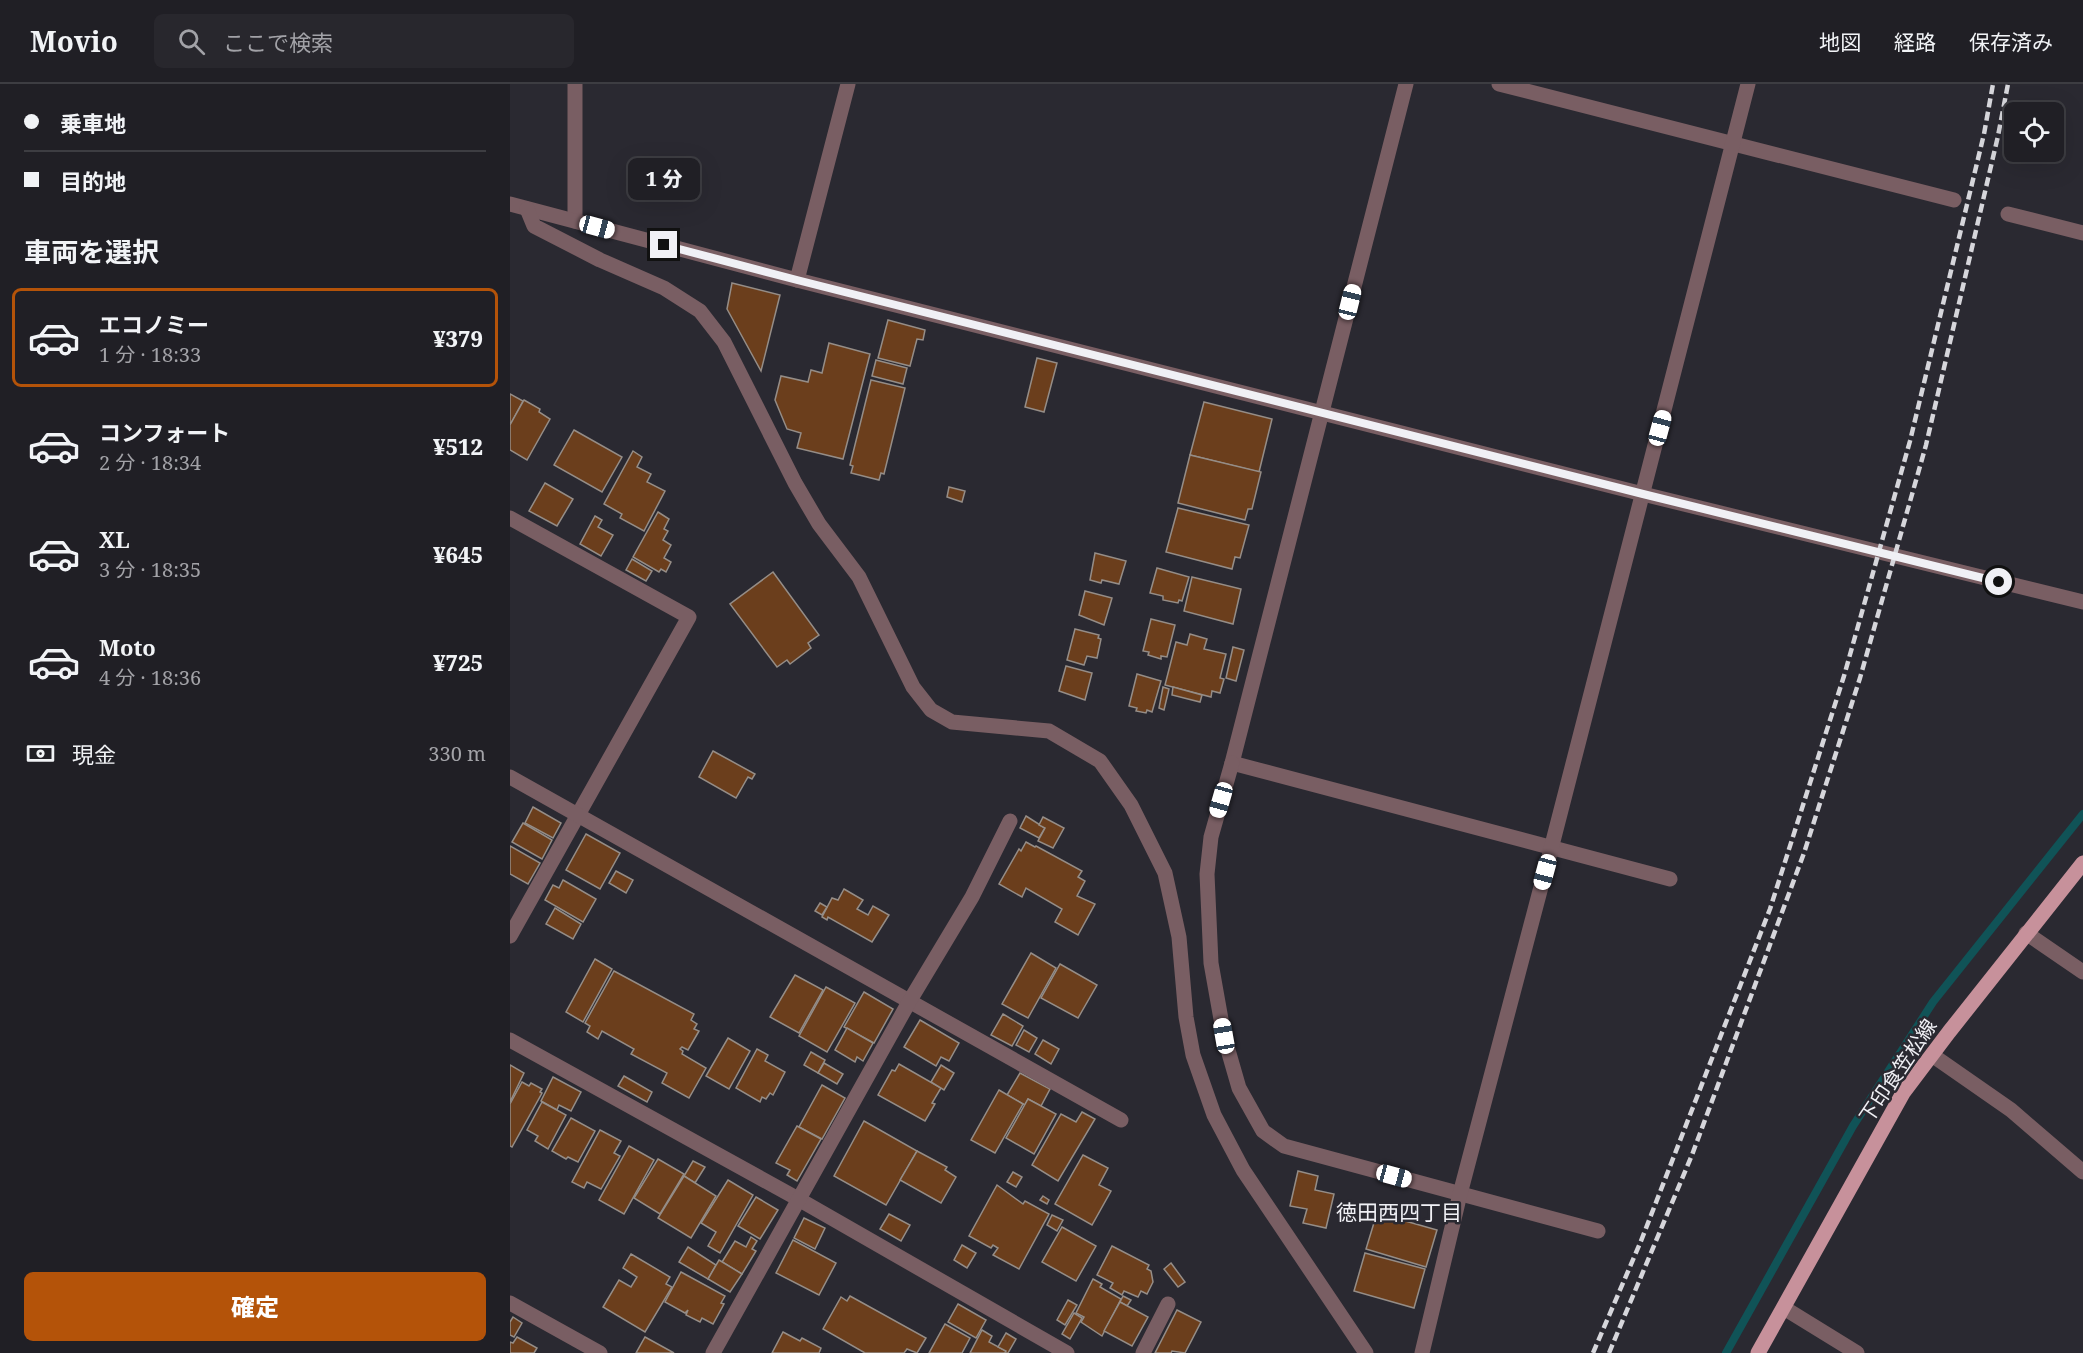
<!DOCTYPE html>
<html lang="ja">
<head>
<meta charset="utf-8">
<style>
	:root { --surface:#201f25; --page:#28272d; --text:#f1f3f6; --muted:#a2a2a7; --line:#3d3d42; --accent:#b45309 }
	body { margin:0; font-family:"Noto Serif","Noto Sans JP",serif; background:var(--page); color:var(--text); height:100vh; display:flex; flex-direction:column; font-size:22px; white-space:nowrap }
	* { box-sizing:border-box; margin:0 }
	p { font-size:20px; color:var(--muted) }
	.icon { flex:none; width:33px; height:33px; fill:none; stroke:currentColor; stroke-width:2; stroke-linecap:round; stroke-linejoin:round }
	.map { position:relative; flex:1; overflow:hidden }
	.details { display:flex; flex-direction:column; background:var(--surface); width:510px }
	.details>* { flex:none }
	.guide { display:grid; align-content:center; height:132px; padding:0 24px; background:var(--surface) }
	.buttons { position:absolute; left:1494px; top:18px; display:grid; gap:12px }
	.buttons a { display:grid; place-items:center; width:60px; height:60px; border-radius:9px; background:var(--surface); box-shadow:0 6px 24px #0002,0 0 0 2px var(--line); font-size:30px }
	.end { position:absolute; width:27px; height:27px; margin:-14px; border:8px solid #f0f0f5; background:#111; box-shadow:0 0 0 3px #111 }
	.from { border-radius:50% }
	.bubble { position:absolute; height:42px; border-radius:9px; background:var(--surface); box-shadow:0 6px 24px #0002,0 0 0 2px var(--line); font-size:20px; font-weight:800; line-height:42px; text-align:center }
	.car { position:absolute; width:18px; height:36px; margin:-18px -9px; border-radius:8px; box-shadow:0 0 4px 2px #0007; background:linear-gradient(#fff 24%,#345 0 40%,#fff 0 76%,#345 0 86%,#fff 0) }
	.guide b { display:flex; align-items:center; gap:21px; height:57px; font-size:22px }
	.guide b+b { border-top:2px solid var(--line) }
	.guide i { width:15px; height:15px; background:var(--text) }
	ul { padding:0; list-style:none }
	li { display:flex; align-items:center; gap:18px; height:99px; margin:0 12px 9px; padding:0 12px; border:3px solid transparent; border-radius:9px }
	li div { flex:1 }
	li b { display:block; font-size:22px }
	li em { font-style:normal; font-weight:800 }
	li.selected { border-color:var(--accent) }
	li>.icon { width:54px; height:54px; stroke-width:1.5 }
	h2 { padding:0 24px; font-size:27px; line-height:72px }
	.pay { display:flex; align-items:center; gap:15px; height:66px; padding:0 24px; font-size:22px }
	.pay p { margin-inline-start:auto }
	.primary-button { display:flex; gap:12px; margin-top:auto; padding:12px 24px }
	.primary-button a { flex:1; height:69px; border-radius:9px; background:var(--accent); color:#fff; font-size:24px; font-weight:800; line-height:69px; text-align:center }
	header { display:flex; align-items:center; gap:36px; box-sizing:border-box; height:84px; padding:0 30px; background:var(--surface); border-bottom:2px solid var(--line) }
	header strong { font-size:28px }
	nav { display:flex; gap:33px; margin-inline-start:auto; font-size:21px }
	.search { width:420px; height:54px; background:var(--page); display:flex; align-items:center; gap:15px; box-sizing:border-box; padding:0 21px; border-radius:9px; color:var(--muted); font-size:22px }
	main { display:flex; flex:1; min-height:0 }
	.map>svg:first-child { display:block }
</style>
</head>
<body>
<header>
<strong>Movio</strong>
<div class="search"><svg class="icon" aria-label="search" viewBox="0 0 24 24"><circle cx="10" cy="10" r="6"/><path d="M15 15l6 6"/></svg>ここで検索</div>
<nav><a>地図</a><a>経路</a><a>保存済み</a></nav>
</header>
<main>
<section class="details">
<div class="guide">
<b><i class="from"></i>乗車地</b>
<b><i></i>目的地</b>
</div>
<h2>車両を選択</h2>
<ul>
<li class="selected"><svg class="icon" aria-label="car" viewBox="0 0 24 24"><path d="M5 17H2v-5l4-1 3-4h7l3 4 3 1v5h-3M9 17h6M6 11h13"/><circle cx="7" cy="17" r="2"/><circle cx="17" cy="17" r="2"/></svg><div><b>エコノミー</b><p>1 分 · 18:33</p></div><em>¥379</em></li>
<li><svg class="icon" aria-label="car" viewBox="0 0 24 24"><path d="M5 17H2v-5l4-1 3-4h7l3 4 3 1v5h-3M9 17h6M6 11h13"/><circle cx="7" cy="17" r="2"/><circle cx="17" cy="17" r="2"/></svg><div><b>コンフォート</b><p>2 分 · 18:34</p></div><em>¥512</em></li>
<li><svg class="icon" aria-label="car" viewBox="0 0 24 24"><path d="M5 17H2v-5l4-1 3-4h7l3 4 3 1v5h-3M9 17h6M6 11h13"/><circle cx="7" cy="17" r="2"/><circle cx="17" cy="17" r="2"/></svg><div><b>XL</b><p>3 分 · 18:35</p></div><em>¥645</em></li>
<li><svg class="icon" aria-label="car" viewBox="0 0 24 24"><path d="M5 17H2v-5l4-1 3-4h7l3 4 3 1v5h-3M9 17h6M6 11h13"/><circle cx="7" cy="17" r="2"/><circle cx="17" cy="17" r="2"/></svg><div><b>Moto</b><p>4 分 · 18:36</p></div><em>¥725</em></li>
</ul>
<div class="pay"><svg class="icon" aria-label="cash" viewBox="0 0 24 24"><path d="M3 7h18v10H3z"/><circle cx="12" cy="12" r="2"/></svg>現金<p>330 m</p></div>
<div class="primary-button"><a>確定</a></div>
</section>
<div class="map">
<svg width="1573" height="1269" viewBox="0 0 1573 1269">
	<rect width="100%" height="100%" fill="#2a2931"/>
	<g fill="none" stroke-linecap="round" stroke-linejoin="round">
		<path stroke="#105357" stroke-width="8" d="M1216 1269 1343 1042 1423 918 1573 730"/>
	</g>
	<g fill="#6b3e1c" stroke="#958d87" stroke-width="1.5">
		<path d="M222 199 270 211 251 287 217 225Z"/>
		<path d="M378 236 415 246 413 256 407 255 400 282 368 274Z"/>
		<path d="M319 259 360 270 333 375 287 364 291 349 277 345 265 316 271 292 298 298 301 286 312 289Z"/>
		<path d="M527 274 547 279 534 328 515 323Z"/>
		<path d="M366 276 397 284 393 300 362 292Z"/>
		<path d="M361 296 395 304 374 390 371 389 369 396 341 389 343 382 340 381Z"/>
		<path d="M0 310 13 317 0 341Z"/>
		<path d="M14 316 30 325 29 328 40 335 17 376 0 366V341Z"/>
		<path d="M694 318 762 335 749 388 680 371Z"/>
		<path d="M64 346 112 373 92 408 44 381Z"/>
		<path d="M123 367 132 373 127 383 141 390 137 398 155 407 134 447 110 434 112 430 94 420Z"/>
		<path d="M680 371 751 388 742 425H738L735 436 668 419Z"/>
		<path d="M35 399 63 415 47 442 19 427Z"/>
		<path d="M439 403 455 407 452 418 437 413Z"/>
		<path d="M668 424 739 441 730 474 725 473 722 485 656 468Z"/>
		<path d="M148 428 159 435 154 445 158 447 153 456 161 461 154 474 161 478 156 488 151 485 149 488 123 473Z"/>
		<path d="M85 432 92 436 88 443 103 451 91 472 70 460Z"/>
		<path d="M585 469 616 477 609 500 592 496 591 499 580 496Z"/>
		<path d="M122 475 142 487 136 497 116 486Z"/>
		<path d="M647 484 679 493 672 517 669 516 668 519 653 516V512L640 509Z"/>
		<path d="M263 488 309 551 298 559 301 564 280 580 277 576 267 583 220 520Z"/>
		<path d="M682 493 731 505 723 540 674 527Z"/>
		<path d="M575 507 602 514 594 541 569 531Z"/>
		<path d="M641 535 665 541 657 573 651 572V575L638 571 639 568 633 567Z"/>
		<path d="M565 545 589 551 588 554 591 555 587 574 577 572 574 581 557 576Z"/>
		<path d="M680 550 697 555 694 565 716 570 710 594 714 595 710 609 702 607 701 613 655 601 666 558 677 561Z"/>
		<path d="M723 563 734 566 726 597 716 594Z"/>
		<path d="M556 582 582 589 575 616 549 607Z"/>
		<path d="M627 590 651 597 642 628 637 626 636 629 626 627 627 624 619 622Z"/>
		<path d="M653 603 659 605 654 626 649 624Z"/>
		<path d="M663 603 692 611 690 618 662 611Z"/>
		<path d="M203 667 245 690 242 695 238 693 226 714 189 693Z"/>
		<path d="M23 723 51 739 43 754 15 739Z"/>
		<path d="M516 732 535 744 529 754 510 744Z"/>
		<path d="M533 733 554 744 543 764 528 757 535 744 529 741Z"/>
		<path d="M13 739 42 756 32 775 2 758Z"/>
		<path d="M76 750 110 769 90 805 56 786Z"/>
		<path d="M516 758 525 763 526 762 572 787 568 793 575 797 567 812 585 820 568 851 545 838 552 825 516 804 512 813 489 800 509 765 511 767Z"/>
		<path d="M0 762 30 779 18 800 0 790Z"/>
		<path d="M106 787 123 796 116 809 99 799Z"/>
		<path d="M53 796 86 815 73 838 35 816 43 801 49 804Z"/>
		<path d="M334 805 353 816 347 825 358 831 363 822 379 831 362 858 318 833 317 836 312 833 322 814 328 816Z"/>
		<path d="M310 819 317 823 312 831 305 827Z"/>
		<path d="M45 824 71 840 63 855 36 840Z"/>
		<path d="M521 869 546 884 518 934 492 920Z"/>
		<path d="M85 875 102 885 73 938 56 928Z"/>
		<path d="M550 880 587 901 568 934 531 914Z"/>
		<path d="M104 887 184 930 181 936 187 940 184 945 189 947 178 966 172 963 170 965 173 967 172 970 196 984 179 1014 152 999 157 989 121 970 124 965 92 947 88 955 77 948 80 942 75 939Z"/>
		<path d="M285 891 313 906 289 949 260 933Z"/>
		<path d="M316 903 345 919 317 968 289 952Z"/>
		<path d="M354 908 383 925 364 959 334 943Z"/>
		<path d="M493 930 513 942 502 962 481 951Z"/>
		<path d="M410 936 449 959 439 977 431 973 426 982 394 963Z"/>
		<path d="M337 944 363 959 353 977 347 973 345 978 325 966Z"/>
		<path d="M514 946 527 954 519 968 506 961Z"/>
		<path d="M218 954 240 967 219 1005 196 992Z"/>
		<path d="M533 956 549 965 541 980 525 970Z"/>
		<path d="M247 965 258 971 255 977 275 988 263 1011 260 1009 256 1015 252 1013 250 1018 226 1004Z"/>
		<path d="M301 968 315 976 308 989 294 981Z"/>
		<path d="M314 979 333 990 327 1000 308 989Z"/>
		<path d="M389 980 431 1004 422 1019 425 1020 415 1037 368 1011 382 986 385 987Z"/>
		<path d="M0 981 14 989 0 1018Z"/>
		<path d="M431 981 444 989 434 1006 421 998Z"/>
		<path d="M510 989 540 1005 531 1022 518 1015 515 1021 497 1011Z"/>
		<path d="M114 992 142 1008 137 1018 108 1002Z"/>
		<path d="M43 993 71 1008 61 1027 49 1021 47 1026 31 1017Z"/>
		<path d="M12 998 19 1002 21 999 32 1005 30 1008 32 1009 2 1063 0 1062V1020Z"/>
		<path d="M312 1001 335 1014 312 1055 289 1043Z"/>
		<path d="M489 1006 513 1020 485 1069 461 1056Z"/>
		<path d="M518 1015 546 1030 524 1070 496 1054Z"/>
		<path d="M32 1018 56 1031 38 1065 25 1057 28 1052 17 1046Z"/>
		<path d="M572 1028 585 1035 548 1097 522 1081 551 1030 566 1038Z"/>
		<path d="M61 1034 85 1047 68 1078 58 1073 56 1075 42 1067Z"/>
		<path d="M354 1037 407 1067 376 1121 324 1092Z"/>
		<path d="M287 1042 311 1055 287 1097 277 1091 280 1086 266 1079Z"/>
		<path d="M90 1046 111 1057 104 1069 110 1072 91 1105 77 1098 74 1104 62 1098Z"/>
		<path d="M119 1062 144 1076 114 1130 89 1116Z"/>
		<path d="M407 1067 437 1083 435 1086 446 1093 431 1119 390 1096Z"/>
		<path d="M573 1071 598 1084 589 1101 601 1107 582 1141 545 1120Z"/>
		<path d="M148 1075 174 1090 150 1130 124 1114Z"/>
		<path d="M183 1077 195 1083 185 1099 174 1092Z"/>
		<path d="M788 1087 808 1092 805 1106 824 1110 816 1144 793 1139 797 1125 780 1122Z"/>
		<path d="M503 1088 512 1093 506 1103 497 1098Z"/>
		<path d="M174 1092 206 1112 181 1154 148 1134Z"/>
		<path d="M218 1096 243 1111 210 1169 198 1162 206 1148 191 1139Z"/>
		<path d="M487 1101 513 1120 515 1117 539 1130 509 1185 483 1171 488 1164 483 1161 481 1164 459 1152Z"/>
		<path d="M533 1112 539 1116 537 1120 530 1116Z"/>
		<path d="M246 1113 268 1126 250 1155 228 1142Z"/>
		<path d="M867 1129 927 1146 916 1183 856 1165Z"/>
		<path d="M379 1130 400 1141 391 1157 370 1145Z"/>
		<path d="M542 1131 553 1136 547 1147 537 1141Z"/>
		<path d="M294 1134 315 1144 305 1165 284 1154Z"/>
		<path d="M552 1143 586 1162 566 1197 532 1178Z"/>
		<path d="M241 1153 247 1157 242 1165 246 1167 232 1190 212 1178 225 1157 236 1163Z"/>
		<path d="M283 1156 326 1179 309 1211 266 1189Z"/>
		<path d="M452 1161 466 1169 457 1184 444 1176Z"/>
		<path d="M602 1162 639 1181 637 1185 641 1187 643 1198 637 1210 631 1207 628 1213 614 1207 612 1211 600 1204 603 1199 587 1191Z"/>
		<path d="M178 1163 206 1181 198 1195 169 1178Z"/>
		<path d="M855 1169 915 1185 904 1224 844 1207Z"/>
		<path d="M121 1170 160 1193 156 1200 162 1203 135 1248 93 1223 109 1196 121 1203 127 1193 113 1184Z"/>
		<path d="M209 1176 232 1190 220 1208 198 1195Z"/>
		<path d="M661 1179 675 1198 668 1203 654 1185Z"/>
		<path d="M171 1188 215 1212 211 1219 214 1220 203 1240 192 1234 190 1238 176 1231 178 1226 175 1229 155 1218Z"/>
		<path d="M583 1195 592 1200 590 1203 611 1215 592 1252 571 1238 574 1233 566 1229Z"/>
		<path d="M340 1212 416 1254 407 1269 397 1265 394 1269H355L313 1245 331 1213 337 1217Z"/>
		<path d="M613 1212 621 1216 617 1222 610 1218Z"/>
		<path d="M558 1216 567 1221 555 1241 547 1236Z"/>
		<path d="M610 1218 638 1233 622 1262 594 1247Z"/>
		<path d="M448 1220 476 1236 466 1254 438 1238Z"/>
		<path d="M667 1226 691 1238 675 1269 662 1267 661 1269H645Z"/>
		<path d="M564 1229 572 1234 560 1255 552 1250Z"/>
		<path d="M3 1233 12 1239 4 1253 0 1251V1238Z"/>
		<path d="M435 1240 460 1254 452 1269H419Z"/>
		<path d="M472 1246 482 1252 479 1258 496 1267 495 1269H460Z"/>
		<path d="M273 1248 290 1257 292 1254 311 1264 309 1269H262Z"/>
		<path d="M496 1249 506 1255 498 1269H495L496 1267 488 1263Z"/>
		<path d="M7 1253 27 1264 24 1269H0V1258L3 1259Z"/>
		<path d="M135 1253 164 1269H126Z"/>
	</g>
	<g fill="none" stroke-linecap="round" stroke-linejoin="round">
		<g stroke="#795e63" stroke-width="15">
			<path d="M65 0V137"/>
			<path d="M896 0 722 679 1160 795"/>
			<path d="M989 0 1444 116"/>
			<path d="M0 120 287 196 1133 410 1573 518"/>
			<path d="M17 125 24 142 90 176 154 204 190 227 214 258 285 399 309 440 349 493 403 603 421 626 442 638 539 647 590 677 621 721 655 789 669 853 676 933 683 971 704 1031 733 1086 856 1269"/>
			<path d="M1498 130 1573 149"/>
			<path d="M287 196 338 0"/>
			<path d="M0 434 179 533 0 852"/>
			<path d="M722 679 701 753 697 790 701 879 714 952 729 1004 753 1047 774 1062 1088 1147"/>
			<path d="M0 693 611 1036"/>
			<path d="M1516 849 1573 888"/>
			<path d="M0 956 290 1116 557 1269"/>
			<path d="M1422 971 1501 1026 1573 1088"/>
			<path d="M0 1219 90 1269"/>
			<path d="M1274 1224 1347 1269"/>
			<path d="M203 1269 399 918 462 813 500 737"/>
			<path d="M633 1269 658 1220"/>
			<path d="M912 1269 950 1110 1041 765 1238 0"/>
		</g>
		<path stroke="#c7919b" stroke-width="15" d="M1248 1269 1393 1009 1439 948 1573 779"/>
		<g stroke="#d6d6db" stroke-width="4.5" stroke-dasharray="9 4.5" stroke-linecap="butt">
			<path d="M1083 1269 1131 1157 1260 825 1334 592 1400 357 1474 50 1483 0"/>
			<path d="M1099 1269 1182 1071 1294 769 1350 594 1416 361 1488 52 1498 0"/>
		</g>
	</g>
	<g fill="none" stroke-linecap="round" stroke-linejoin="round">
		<path stroke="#f0f0f5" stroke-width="8" d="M154 161 287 196 1133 410 1489 498"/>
	</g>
	<g text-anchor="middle" stroke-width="5" stroke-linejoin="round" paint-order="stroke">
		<g font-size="20" fill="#f0f0f5" stroke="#2a2931">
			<text transform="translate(1388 987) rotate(-56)" y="7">下印食笠松線</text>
		</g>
		<g font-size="21" fill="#f0f0f5" stroke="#2a2931">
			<text x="889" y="1136">徳田西四丁目</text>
		</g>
	</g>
</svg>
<div class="buttons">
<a><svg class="icon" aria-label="locate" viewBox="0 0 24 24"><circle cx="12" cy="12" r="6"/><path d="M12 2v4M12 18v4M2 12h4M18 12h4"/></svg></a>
</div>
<i class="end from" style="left:1489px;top:498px"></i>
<i class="end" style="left:154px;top:161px"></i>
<div class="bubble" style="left:118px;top:74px;width:72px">1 分</div>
<i class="car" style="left:87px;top:143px;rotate:105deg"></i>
<i class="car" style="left:840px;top:218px;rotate:14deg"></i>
<i class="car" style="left:1150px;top:344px;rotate:15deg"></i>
<i class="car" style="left:711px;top:716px;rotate:196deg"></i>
<i class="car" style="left:1035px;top:788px;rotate:195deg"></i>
<i class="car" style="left:714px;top:952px;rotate:350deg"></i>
<i class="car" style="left:884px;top:1092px;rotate:105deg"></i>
</div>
</main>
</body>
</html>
